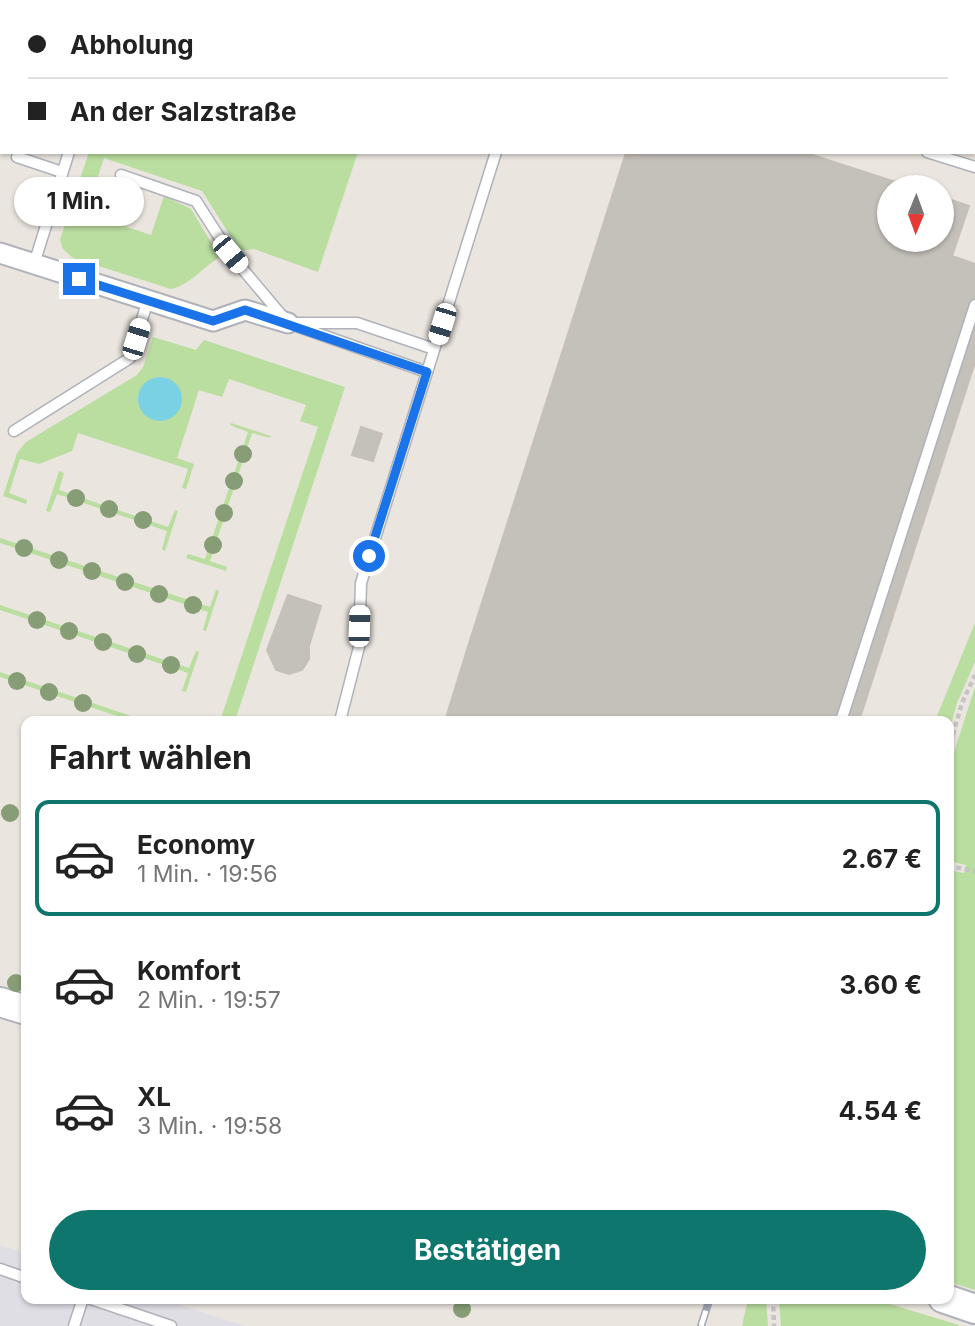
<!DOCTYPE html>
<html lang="de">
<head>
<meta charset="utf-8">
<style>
	:root { --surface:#fff; --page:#f6f6f6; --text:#222; --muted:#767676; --line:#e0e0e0; --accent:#0f766e }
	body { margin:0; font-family:Inter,sans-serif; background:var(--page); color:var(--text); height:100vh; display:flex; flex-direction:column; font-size:26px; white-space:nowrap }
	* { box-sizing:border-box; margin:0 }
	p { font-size:23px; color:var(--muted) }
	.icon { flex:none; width:38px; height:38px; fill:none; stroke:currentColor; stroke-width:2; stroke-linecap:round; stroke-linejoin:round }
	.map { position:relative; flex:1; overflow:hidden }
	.details { position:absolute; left:21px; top:716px; width:933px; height:588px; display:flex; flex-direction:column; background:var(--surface); border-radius:14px; box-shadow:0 2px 5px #0004 }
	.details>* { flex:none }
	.banner { position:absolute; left:0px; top:0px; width:976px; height:154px; box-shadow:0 2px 5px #0004; display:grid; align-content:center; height:154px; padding:0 28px; background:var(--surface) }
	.needle { width:46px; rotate:181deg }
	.fabs { position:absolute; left:877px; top:175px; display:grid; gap:14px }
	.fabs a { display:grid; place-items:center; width:77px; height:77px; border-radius:50%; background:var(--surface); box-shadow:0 2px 5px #0004; font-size:35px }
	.end { position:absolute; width:32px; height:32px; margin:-16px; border:9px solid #1a73e8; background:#fff; box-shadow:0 0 0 4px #fff }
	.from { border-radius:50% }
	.bubble { position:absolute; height:49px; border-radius:24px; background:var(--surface); box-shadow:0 2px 5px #0004; font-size:23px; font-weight:700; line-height:49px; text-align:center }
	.car { position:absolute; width:21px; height:42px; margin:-21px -10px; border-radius:9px; box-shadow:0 0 5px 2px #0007; background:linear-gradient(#fff 24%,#345 0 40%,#fff 0 76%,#345 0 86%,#fff 0) }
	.banner b { display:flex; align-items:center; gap:24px; height:66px; font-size:26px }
	.banner b+b { border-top:2px solid var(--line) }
	.banner i { width:18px; height:18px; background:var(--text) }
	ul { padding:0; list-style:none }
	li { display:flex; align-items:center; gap:21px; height:116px; margin:0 14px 10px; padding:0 14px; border:4px solid transparent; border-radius:14px }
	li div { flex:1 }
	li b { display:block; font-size:26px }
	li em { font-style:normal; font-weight:700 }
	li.on { border-color:var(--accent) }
	li>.icon { width:63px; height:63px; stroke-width:1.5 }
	h2 { padding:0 28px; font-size:32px; line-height:84px }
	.primary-button { display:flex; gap:14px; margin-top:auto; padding:14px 28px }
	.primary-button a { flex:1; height:80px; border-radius:42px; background:var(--accent); color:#fff; font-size:28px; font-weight:700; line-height:80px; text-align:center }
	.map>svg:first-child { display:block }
</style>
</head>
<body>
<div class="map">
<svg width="975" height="1326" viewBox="0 0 975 1326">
	<rect width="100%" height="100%" fill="#ebe5df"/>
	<path fill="#e0dee5" d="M0 1245 26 1254V1298L162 1299 245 1326H0Z"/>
	<g fill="#badda0">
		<path d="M89 152H358L318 272 254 249 240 251 202 191 104 158 86 213 151 235 164 196 191 209 220 257C203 267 190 285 171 289L73 258 63 249 60 240Z"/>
		<path d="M153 337 196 350 204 340 345 387 235 721H220L318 427 300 421 306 405 229 379 222 397 199 390 177 458 194 464 186 489 182 488 188 469 78 433 72 451 39 464 20 459 9 493 27 500 26 504 3 496 17 453 26 442 137 375 143 367Z"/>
		<path d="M231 423 271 436 270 438 252 433 210 561 227 567 226 571 186 558 188 554 205 559 248 432 230 425Z"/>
		<path d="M59 471 64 473 59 490 168 527 175 510 178 511 165 551 162 549 167 531 57 494 50 512 46 511Z"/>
		<path d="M0 538 210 607 216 590 219 591 206 631 203 630 208 612 0 543Z"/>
		<path d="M0 605 189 668 196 651 199 652 186 692 182 691 188 673 0 610Z"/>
		<path d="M975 623V662L957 703 949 732 948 721H935Z"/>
		<path d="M0 672 146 721H132L0 677Z"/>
		<path d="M975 687V1290L949 1282 948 870 964 873 966 865 949 861V768Z"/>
		<path d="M748 1299H766L768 1326H742Z"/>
		<path d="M779 1299H873L962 1326H781Z"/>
	</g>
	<circle fill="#7bd1e4" cx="160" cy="399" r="22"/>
	<g fill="#c4c0ba" stroke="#c7c0b8" stroke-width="2">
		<path d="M899 0H975V47V2Z"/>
		<path d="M803 152 911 187H889V236L626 153Z"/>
		<path d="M626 153 889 236V240H900L961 259 814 721H734L471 637Z"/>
		<path d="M942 197 969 206 952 256 900 240H942Z"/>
		<path d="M961 259 975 264V362L859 721H814Z"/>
		<path d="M361 427 382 434 373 461 352 455Z"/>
		<path d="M288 595 321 606 309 646V659L302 670 289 674 276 670 267 650Z"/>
		<path d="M471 637 734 721H445Z"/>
	</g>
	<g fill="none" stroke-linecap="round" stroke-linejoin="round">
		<defs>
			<g id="lane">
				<path d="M58 2V0"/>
				<path d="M927 152 975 167"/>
				<path d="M17 157 62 172"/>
				<path d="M121 175 196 201 230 254 288 323 427 372"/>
				<path d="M34 264 69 152"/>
				<path d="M296 323H357L434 349"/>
				<path d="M14 431 130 358 148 300"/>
				<path d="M340 721 359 647 361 583 496 152"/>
				<path d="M841 721 975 305"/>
				<path d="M0 1269 26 1278"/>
				<path d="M88 1298 171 1326"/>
				<path d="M74 1326 83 1298"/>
			</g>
			<path id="street" d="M0 253 213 321 245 310 288 323"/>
			<g id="secondary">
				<path d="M0 1002 26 1010"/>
				<path d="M943 1298 975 1309"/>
			</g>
		</defs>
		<use href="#lane" stroke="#afb2ba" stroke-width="13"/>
		<use href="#street" stroke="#afb2ba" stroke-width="23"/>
		<use href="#secondary" stroke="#afb2ba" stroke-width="32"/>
		<g stroke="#c4c4c4" stroke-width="4.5" stroke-dasharray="5 3.5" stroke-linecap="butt">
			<path d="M948 751 962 703 975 675"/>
			<path d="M948 866 975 871"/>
			<path d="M773 1298 774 1326"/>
		</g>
		<use href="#lane" stroke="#fff" stroke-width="10"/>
		<use href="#street" stroke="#fff" stroke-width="19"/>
		<use href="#secondary" stroke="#fff" stroke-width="28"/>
		<defs>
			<path id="rail" d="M701 1326 710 1298"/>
		</defs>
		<use href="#rail" stroke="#a2a6b3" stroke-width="8"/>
		<use href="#rail" stroke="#fff" stroke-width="5" stroke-dasharray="16" stroke-linecap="butt"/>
	</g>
	<g fill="#869d76">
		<circle cx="243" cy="454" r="9"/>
		<circle cx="234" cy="481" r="9"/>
		<circle cx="76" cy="498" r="9"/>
		<circle cx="109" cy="509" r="9"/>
		<circle cx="224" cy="513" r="9"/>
		<circle cx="143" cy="520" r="9"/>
		<circle cx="213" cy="545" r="9"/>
		<circle cx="24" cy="548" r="9"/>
		<circle cx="59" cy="560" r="9"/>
		<circle cx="92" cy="571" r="9"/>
		<circle cx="125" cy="582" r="9"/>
		<circle cx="159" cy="594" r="9"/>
		<circle cx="193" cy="605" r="9"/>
		<circle cx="37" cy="620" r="9"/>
		<circle cx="69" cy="631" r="9"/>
		<circle cx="103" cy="642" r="9"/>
		<circle cx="137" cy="654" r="9"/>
		<circle cx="171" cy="665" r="9"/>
		<circle cx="17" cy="681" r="9"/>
		<circle cx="49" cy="692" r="9"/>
		<circle cx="83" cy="703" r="9"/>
		<circle cx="10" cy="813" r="9"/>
		<circle cx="16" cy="983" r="9"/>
		<circle cx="462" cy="1309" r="9"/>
	</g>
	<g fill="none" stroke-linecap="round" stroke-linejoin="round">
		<path stroke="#1a73e8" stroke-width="9" d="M79 279 213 321 245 310 427 372 369 556"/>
	</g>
</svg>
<div class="fabs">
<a><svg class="needle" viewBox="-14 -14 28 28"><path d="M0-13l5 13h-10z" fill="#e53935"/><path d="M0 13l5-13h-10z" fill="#767676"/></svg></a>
</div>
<i class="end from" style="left:369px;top:556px"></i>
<i class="end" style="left:79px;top:279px"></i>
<div class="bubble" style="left:14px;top:177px;width:130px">1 Min.</div>
<i class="car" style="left:230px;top:254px;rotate:140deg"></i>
<i class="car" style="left:442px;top:324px;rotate:197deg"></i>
<i class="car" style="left:136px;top:339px;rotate:17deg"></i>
<i class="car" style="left:359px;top:626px;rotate:2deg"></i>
<div class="banner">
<b><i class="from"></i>Abholung</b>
<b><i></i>An der Salzstraße</b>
</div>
<section class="details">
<h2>Fahrt wählen</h2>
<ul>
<li class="on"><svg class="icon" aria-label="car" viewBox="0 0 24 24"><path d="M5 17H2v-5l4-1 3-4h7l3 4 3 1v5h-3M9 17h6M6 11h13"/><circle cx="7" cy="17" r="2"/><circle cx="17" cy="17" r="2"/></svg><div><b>Economy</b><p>1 Min. · 19:56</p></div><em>2.67 €</em></li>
<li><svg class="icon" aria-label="car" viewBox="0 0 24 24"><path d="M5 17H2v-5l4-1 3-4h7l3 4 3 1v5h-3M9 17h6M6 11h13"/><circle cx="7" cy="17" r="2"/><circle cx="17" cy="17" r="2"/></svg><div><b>Komfort</b><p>2 Min. · 19:57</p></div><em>3.60 €</em></li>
<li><svg class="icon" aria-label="car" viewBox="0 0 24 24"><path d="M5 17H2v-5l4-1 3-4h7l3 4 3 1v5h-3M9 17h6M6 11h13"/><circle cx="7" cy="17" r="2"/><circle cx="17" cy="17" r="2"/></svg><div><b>XL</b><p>3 Min. · 19:58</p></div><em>4.54 €</em></li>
</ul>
<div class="primary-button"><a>Bestätigen</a></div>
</section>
</div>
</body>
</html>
